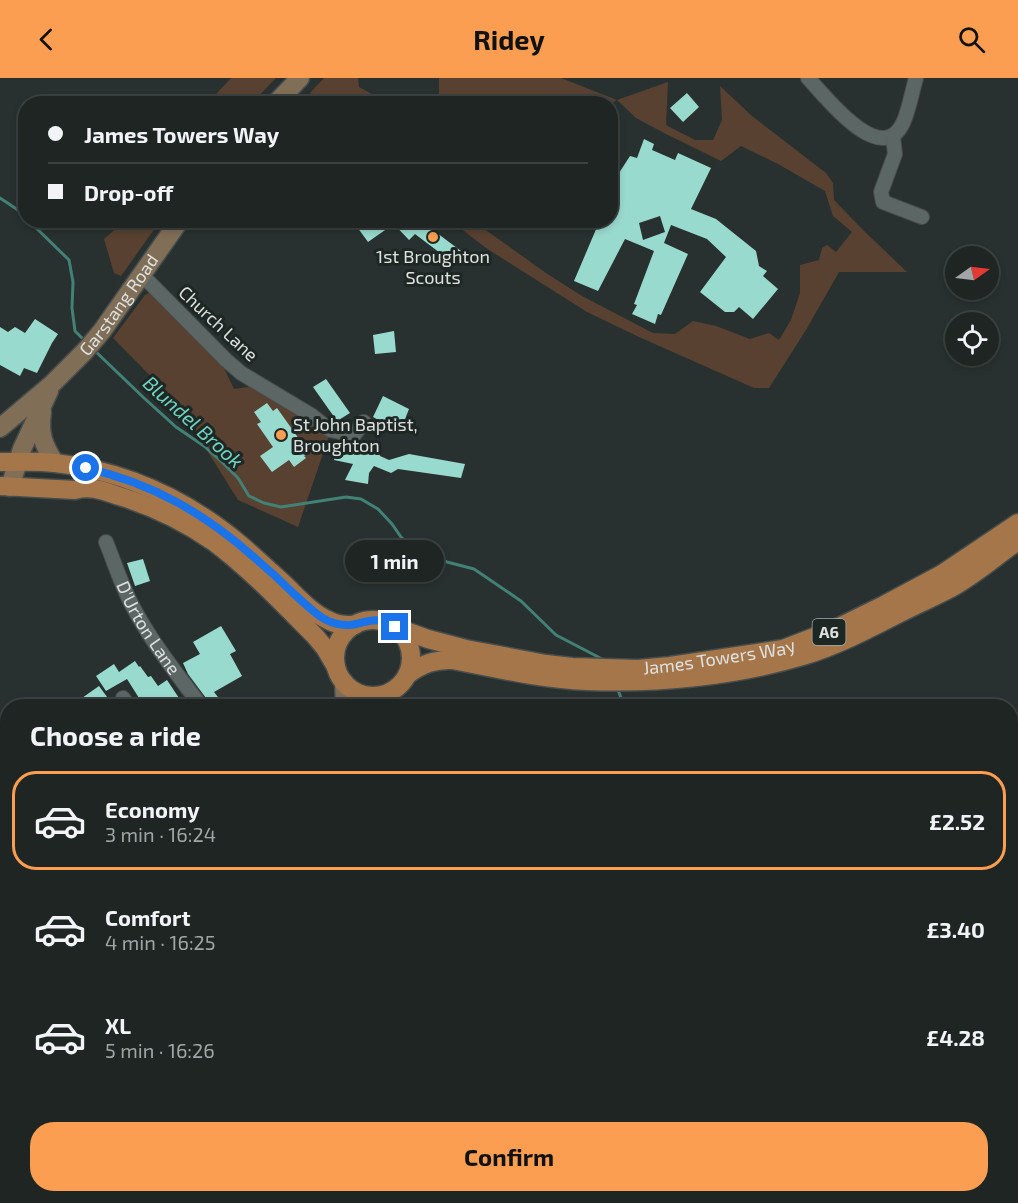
<!DOCTYPE html>
<html lang="en">
<head>
<meta charset="utf-8">
<style>
	:root { --surface:#1e2523; --page:#2b3130; --text:#f1f3f6; --muted:#a1a5a6; --line:#3c4241; --accent:#fb9e51 }
	body { margin:0; font-family:"Exo 2",sans-serif; background:var(--page); color:var(--text); height:100vh; display:flex; flex-direction:column; font-size:22px; white-space:nowrap }
	* { box-sizing:border-box; margin:0 }
	p { font-size:20px; color:var(--muted) }
	.icon { flex:none; width:33px; height:33px; fill:none; stroke:currentColor; stroke-width:2; stroke-linecap:round; stroke-linejoin:round }
	.map { position:relative; flex:1; overflow:hidden }
	.drawer { position:absolute; left:0px; top:621px; width:1018px; height:504px; display:flex; flex-direction:column; background:var(--surface); border-radius:24px 24px 0 0; box-shadow:0 3px 9px #0003,0 0 0 2px var(--line) }
	.drawer>* { flex:none }
	.top-card { position:absolute; left:18px; top:18px; width:600px; height:132px; border-radius:24px; box-shadow:0 3px 9px #0003,0 0 0 2px var(--line); display:grid; align-content:center; height:132px; padding:0 30px; background:var(--surface) }
	.needle { width:39px; rotate:76deg }
	.buttons { position:absolute; left:945px; top:168px; display:grid; gap:12px }
	.buttons a { display:grid; place-items:center; width:54px; height:54px; border-radius:50%; background:var(--surface); box-shadow:0 3px 9px #0003,0 0 0 2px var(--line); font-size:30px }
	.end { position:absolute; width:27px; height:27px; margin:-14px; border:8px solid #1a73e8; background:#fff; box-shadow:0 0 0 3px #fff }
	.from { border-radius:50% }
	.bubble { position:absolute; height:42px; border-radius:21px; background:var(--surface); box-shadow:0 3px 9px #0003,0 0 0 2px var(--line); font-size:20px; font-weight:700; line-height:42px; text-align:center }
	.top-card b { display:flex; align-items:center; gap:21px; height:57px; font-size:22px }
	.top-card b+b { border-top:2px solid var(--line) }
	.top-card i { width:15px; height:15px; background:var(--text) }
	ul { padding:0; list-style:none }
	li { display:flex; align-items:center; gap:18px; height:99px; margin:0 12px 9px; padding:0 18px; border:3px solid transparent; border-radius:24px }
	li div { flex:1 }
	li b { display:block; font-size:22px }
	li em { font-style:normal; font-weight:700 }
	li.active { border-color:var(--accent) }
	li>.icon { width:54px; height:54px; stroke-width:1.5 }
	h2 { padding:0 30px; font-size:27px; line-height:72px }
	.primary-button { display:flex; gap:12px; margin-top:auto; padding:12px 30px }
	.primary-button a { flex:1; height:69px; border-radius:24px; background:var(--accent); color:#111; font-size:24px; font-weight:700; line-height:69px; text-align:center }
	header { display:flex; justify-content:space-between; align-items:center; height:78px; padding:0 30px; background:var(--accent); color:#111; font-size:27px; font-weight:700 }
	.map>svg:first-child { display:block }
</style>
</head>
<body>
<header><svg class="icon" aria-label="back" viewBox="0 0 24 24"><path d="M15 5l-7 7 7 7"/></svg>Ridey<svg class="icon" aria-label="search" viewBox="0 0 24 24"><circle cx="10" cy="10" r="6"/><path d="M15 15l6 6"/></svg></header>
<div class="map">
<svg width="1018" height="1125" viewBox="0 0 1018 1125">
	<rect width="100%" height="100%" fill="#28312f"/>
	<g fill="#584130">
		<path d="M231 0H276L252 25H208Z"/>
		<path d="M324 0H358L359 9 381 21 394 25H321L310 15Z"/>
		<path d="M439 0H561L617 22 668 4 666 47 695 62H713L722 42 720 8 752 38 826 95 833 105 834 122 863 152 907 194H839L806 252 769 310H754L639 259 587 234 486 170 451 143H473L546 195 582 218 653 255 675 256 693 243 716 248 750 261 769 255 779 262 791 242 800 215V187L819 182 822 170 827 167 836 174 852 154 833 138 825 113 778 86 741 68 721 83 666 56 636 40 617 22 610 26 439 25Z"/>
		<path d="M126 142 160 143 121 198 114 195 104 161Z"/>
		<path d="M149 215 154 216 157 219 224 290 234 311 255 308 329 358 298 449 238 422 178 326 113 260 145 217Z"/>
		<path d="M1018 784V866L1011 857V789Z"/>
		<path d="M0 851 7 861V892L0 886Z"/>
		<path d="M219 1118H307L308 1125H211Z"/>
	</g>
	<g fill="none" stroke-linecap="round" stroke-linejoin="round">
		<g stroke="#428176" stroke-width="3">
			<path d="M0 120 18 132 26 140"/>
			<path d="M28 142 69 182 73 204 72 230 75 253 85 263"/>
			<path d="M94 272 144 320 176 349 204 368 223 385 238 400 249 418 264 425 281 429 346 419 361 421 378 431 392 446 401 459 412 470 447 484 474 491 521 523 556 557 604 582"/>
			<path d="M617 609 621 620 628 628"/>
			<path d="M1011 866 1018 875"/>
			<path d="M1011 927 1018 924"/>
			<path d="M1011 980 1018 990"/>
		</g>
	</g>
	<g fill="#99dace" fill-rule="evenodd">
		<path d="M687 15 699 29 683 44 670 30Z"/>
		<path d="M644 61 654 66 652 72 675 82 678 75 711 90 691 131 716 141 756 173 759 188 767 193 763 198 778 211 753 241 739 229 734 234H725L700 214 726 179 707 161 671 147 664 165 688 176 661 237 658 236 655 246 632 236 637 227 634 226 654 173 625 161 598 213 574 203 600 142H610V116L619 95 630 78 637 80ZM660 138 665 154 643 162 639 145Z"/>
		<path d="M352 142H382L388 150 368 164Z"/>
		<path d="M390 142H422L432 153 433 152 461 173 452 184 415 156 409 162Z"/>
		<path d="M35 241 58 256 52 265 37 295 24 290 20 298 0 287V249L8 254 15 249 25 255Z"/>
		<path d="M394 253 396 274 375 276 373 257Z"/>
		<path d="M326 301 350 335 337 343 313 309Z"/>
		<path d="M383 318 409 331 400 354 373 339Z"/>
		<path d="M267 325 273 333 277 330 309 375 304 378 306 380 294 389 289 382 272 394 260 378 273 369 257 346 261 344 254 334Z"/>
		<path d="M341 364 360 374 364 365 377 368 380 378 389 382 409 376 465 386 461 400 398 391 391 395 374 388 369 395 368 406 345 402 353 386 334 382Z"/>
		<path d="M143 481 150 503 135 508 127 485Z"/>
		<path d="M221 548 236 573 230 576 242 598 214 614 225 628H212L188 596 183 585 200 576 193 564Z"/>
		<path d="M135 583 139 589 140 588 148 599 151 598 158 608 167 602 181 623 174 627 171 624 166 628 160 620 147 628H141L136 622 139 620 127 601 106 613 96 598 114 586 119 594Z"/>
		<path d="M99 608 110 623 102 628H88L82 620Z"/>
	</g>
	<g fill="none" stroke-linecap="round" stroke-linejoin="round">
		<defs>
			<g id="street">
				<path d="M808 0C825 18 881 91 903 45 909 32 912 14 916 0"/>
				<path d="M893 59 895 76 881 114 883 124 922 139"/>
				<path d="M142 197 226 282 241 295 311 337 330 352 354 357 364 344"/>
				<path id="s1" d="M106 464C115 486 122 509 133 529 152 565 177 596 201 628"/>
				<path d="M123 620 129 628"/>
			</g>
			<g id="secondary">
				<path d="M275 26 300 0"/>
				<path d="M42 334C39 355 43 367 55 385"/>
				<path id="s2" d="M0 350 52 306 85 273 102 253 180 142"/>
				<path d="M10 409 22 371 49 313"/>
				<path d="M344 604 345 628"/>
				<path d="M369 628 384 617"/>
				<path d="M327 1118V1125"/>
			</g>
			<g id="primary">
				<path d="M0 384C18 384 37 383 55 385 108 391 160 410 205 440 233 458 258 482 282 504 296 517 310 534 328 542 336 547 345 547 355 547"/>
				<path d="M0 408 75 412C90 407 104 413 119 418 152 428 185 444 214 464 250 491 283 526 315 558L325 570 336 589"/>
				<circle cx="373" cy="580" r="38"/>
				<path id="s3" d="M395 549 428 561 466 571 546 586 572 589 638 591 670 588 783 571 835 551 884 527 942 496 1018 445"/>
				<path d="M407 597C422 586 435 581 453 582 498 591 542 601 587 603 658 606 736 598 803 578 836 568 867 552 898 536 916 527 934 519 951 510 975 497 996 478 1018 463"/>
			</g>
			<g id="highway">
				<path d="M0 685 8 696"/>
				<path d="M0 747 8 757"/>
				<path d="M0 776 8 786"/>
				<path d="M0 792 8 802"/>
				<path d="M0 823 8 831"/>
				<path d="M367 1118 381 1125"/>
				<path d="M414 1118 428 1125"/>
				<path d="M455 1118 471 1125"/>
				<path d="M482 1118 493 1125"/>
			</g>
		</defs>
		<use href="#street" stroke="#464d4c" stroke-width="16"/>
		<use href="#secondary" stroke="#464d4c" stroke-width="21"/>
		<use href="#primary" stroke="#464d4c" stroke-width="21"/>
		<use href="#highway" stroke="#464d4c" stroke-width="21"/>
		<use href="#street" stroke="#5c6664" stroke-width="14"/>
		<use href="#secondary" stroke="#816e57" stroke-width="18"/>
		<use href="#primary" stroke="#a5764a" stroke-width="18"/>
		<use href="#highway" stroke="#d68038" stroke-width="18"/>
	</g>
	<g fill="none" stroke-linecap="round" stroke-linejoin="round">
		<path stroke="#1a73e8" stroke-width="8" d="M86 390C152 405 206 436 256 481 269 492 281 503 293 515 302 523 311 532 321 539 330 545 344 549 356 546 374 542 377 539 395 549"/>
	</g>
	<g fill="#fb9e51" stroke="#1f2725" stroke-width="2">
		<circle cx="433" cy="159" r="6"/>
		<circle cx="281" cy="357" r="6"/>
	</g>
	<g text-anchor="middle" stroke-width="6" stroke-linejoin="round" paint-order="stroke">
		<rect fill="#1f2725" stroke="#a4aaa9" stroke-width="1.5" x="812.5" y="541" width="33" height="26" rx="4.5"/>
		<g font-size="16" font-weight="bold" fill="#dde2e1">
			<text x="829" y="560">A6</text>
		</g>
		<g font-size="18" fill="#dde2e1" stroke="#1f2725">
			<text x="433" y="185">1st Broughton<tspan x="433" dy="21">Scouts</tspan></text>
			<text x="293" y="353" text-anchor="start">St John Baptist,<tspan x="293" dy="21">Broughton</tspan></text>
		</g>
		<g font-size="18" fill="#dde2e1" stroke="#1f2725">
			<text dy="6" stroke="none"><textPath href="#s2" startOffset="172">Garstang Road</textPath></text>
			<text transform="translate(218 246) rotate(43)" y="6">Church Lane</text>
			<text dy="6" stroke="none"><textPath href="#s1" startOffset="96">D'Urton Lane</textPath></text>
			<text dy="6" stroke="none"><textPath href="#s3" startOffset="330">James Towers Way</textPath></text>
		</g>
		<g font-size="20" font-style="italic" fill="#6fd3c2" stroke="#1f2725">
			<text transform="translate(193 344) rotate(42)" y="7">Blundel Brook</text>
		</g>
	</g>
</svg>
<div class="buttons">
<a><svg class="needle" viewBox="-14 -14 28 28"><path d="M0-13l5 13h-10z" fill="#e53935"/><path d="M0 13l5-13h-10z" fill="#a1a5a6"/></svg></a>
<a><svg class="icon" aria-label="locate" viewBox="0 0 24 24"><circle cx="12" cy="12" r="6"/><path d="M12 2v4M12 18v4M2 12h4M18 12h4"/></svg></a>
</div>
<i class="end from" style="left:86px;top:390px"></i>
<i class="end" style="left:395px;top:549px"></i>
<div class="bubble" style="left:345px;top:462px;width:99px">1 min</div>
<div class="top-card">
<b><i class="from"></i>James Towers Way</b>
<b><i></i>Drop-off</b>
</div>
<section class="drawer">
<h2>Choose a ride</h2>
<ul>
<li class="active"><svg class="icon" aria-label="car" viewBox="0 0 24 24"><path d="M5 17H2v-5l4-1 3-4h7l3 4 3 1v5h-3M9 17h6M6 11h13"/><circle cx="7" cy="17" r="2"/><circle cx="17" cy="17" r="2"/></svg><div><b>Economy</b><p>3 min · 16:24</p></div><em>£2.52</em></li>
<li><svg class="icon" aria-label="car" viewBox="0 0 24 24"><path d="M5 17H2v-5l4-1 3-4h7l3 4 3 1v5h-3M9 17h6M6 11h13"/><circle cx="7" cy="17" r="2"/><circle cx="17" cy="17" r="2"/></svg><div><b>Comfort</b><p>4 min · 16:25</p></div><em>£3.40</em></li>
<li><svg class="icon" aria-label="car" viewBox="0 0 24 24"><path d="M5 17H2v-5l4-1 3-4h7l3 4 3 1v5h-3M9 17h6M6 11h13"/><circle cx="7" cy="17" r="2"/><circle cx="17" cy="17" r="2"/></svg><div><b>XL</b><p>5 min · 16:26</p></div><em>£4.28</em></li>
</ul>
<div class="primary-button"><a>Confirm</a></div>
</section>
</div>
</body>
</html>
